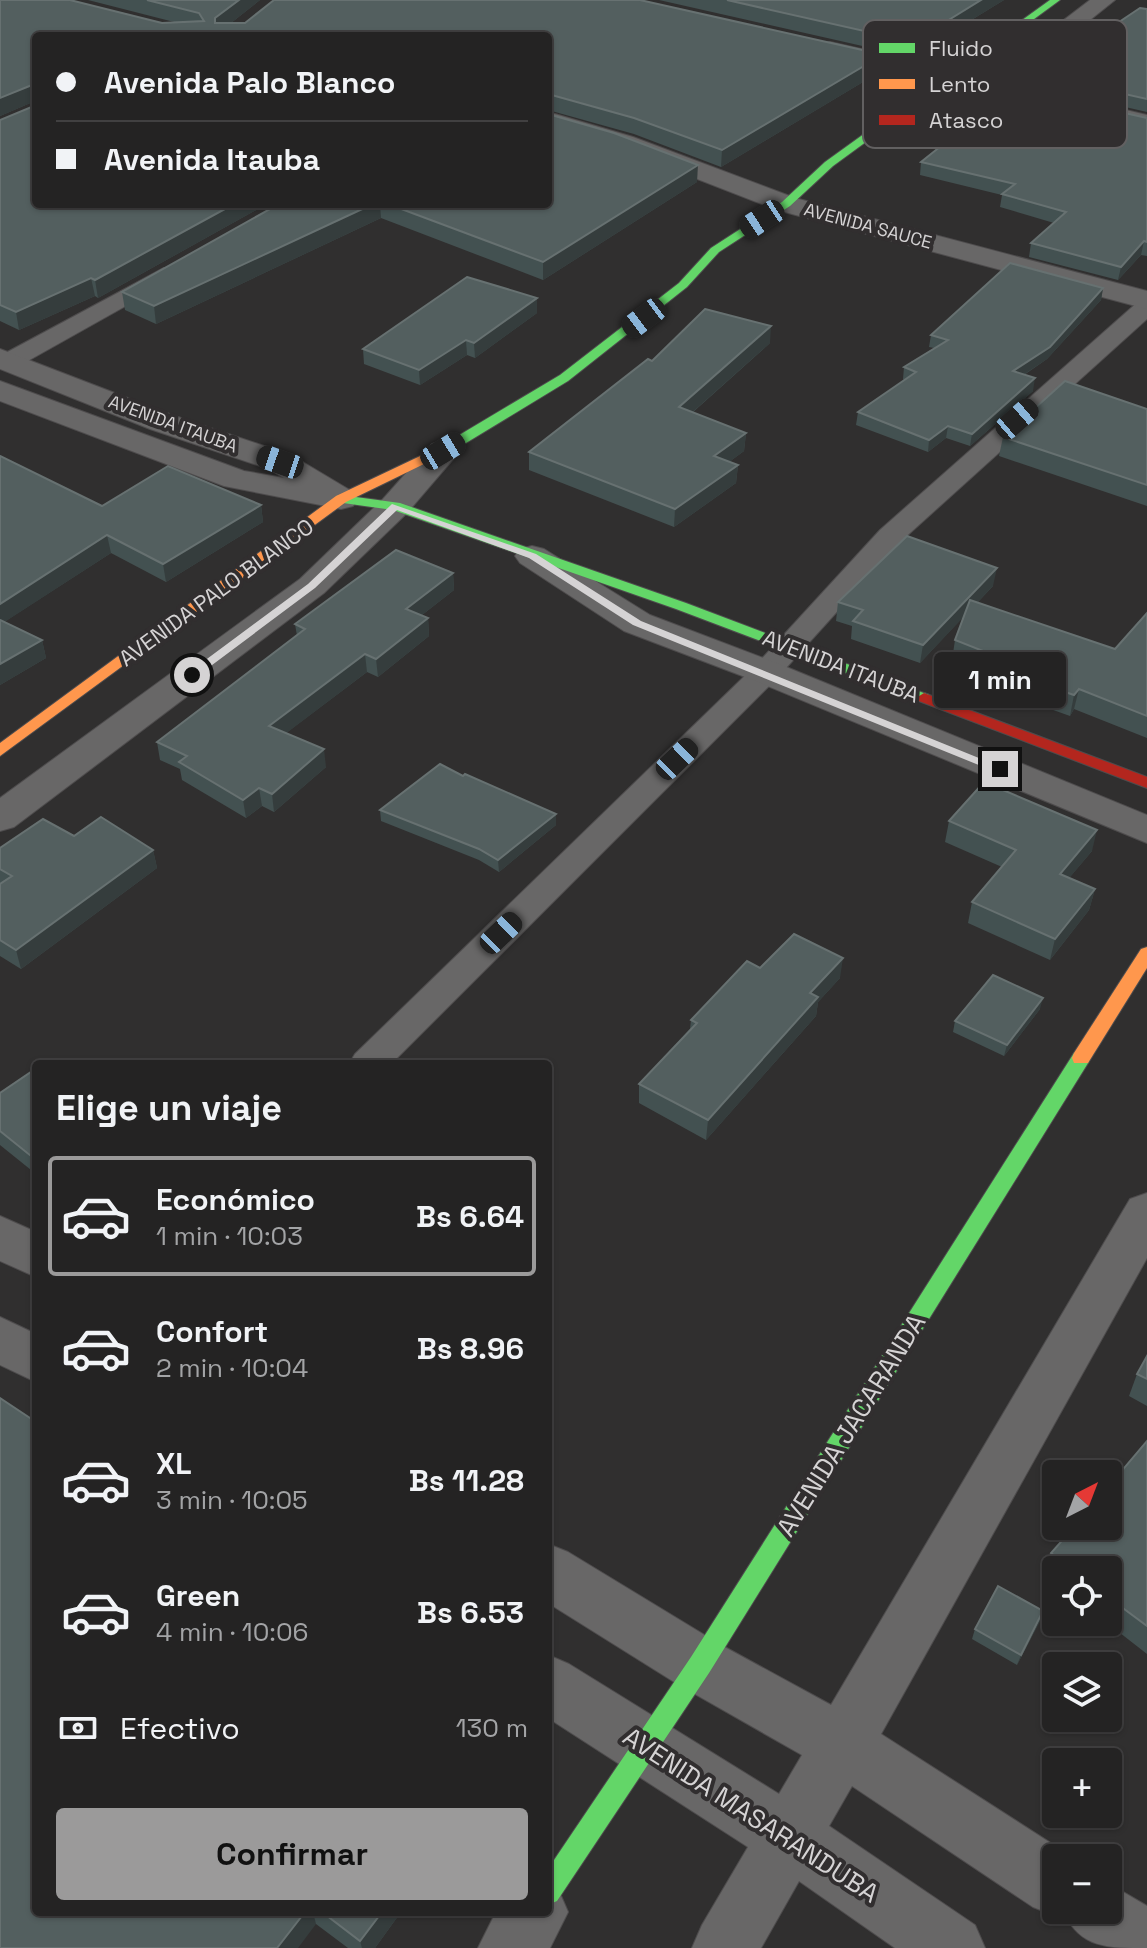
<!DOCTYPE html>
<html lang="es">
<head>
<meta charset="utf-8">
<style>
	:root { --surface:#242323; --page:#302f30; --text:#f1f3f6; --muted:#a3a4a6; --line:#414041; --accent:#9b9a9a }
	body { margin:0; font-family:"Space Grotesk",sans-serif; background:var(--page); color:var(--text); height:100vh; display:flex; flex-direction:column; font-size:30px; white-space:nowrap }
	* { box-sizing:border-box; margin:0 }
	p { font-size:26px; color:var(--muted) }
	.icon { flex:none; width:44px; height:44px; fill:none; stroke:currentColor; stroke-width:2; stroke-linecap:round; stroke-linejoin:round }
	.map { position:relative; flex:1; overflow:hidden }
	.drawer { position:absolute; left:32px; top:1060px; width:520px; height:856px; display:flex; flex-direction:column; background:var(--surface); border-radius:8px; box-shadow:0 2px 6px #0004,0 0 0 2px var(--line) }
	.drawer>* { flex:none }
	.hud { position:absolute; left:32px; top:32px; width:520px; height:176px; border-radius:8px; box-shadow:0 2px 6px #0004,0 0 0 2px var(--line); display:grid; align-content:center; height:176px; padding:0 24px; background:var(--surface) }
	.needle { width:52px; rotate:42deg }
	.tools { position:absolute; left:1042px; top:1460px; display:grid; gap:16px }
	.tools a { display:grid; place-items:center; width:80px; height:80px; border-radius:8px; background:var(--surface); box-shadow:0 2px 6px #0004,0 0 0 2px var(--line); font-size:40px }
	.end { position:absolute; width:36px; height:36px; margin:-18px; border:10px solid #d5d3d4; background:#111; box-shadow:0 0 0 4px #111 }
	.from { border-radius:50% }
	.bubble { position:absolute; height:56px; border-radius:8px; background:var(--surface); box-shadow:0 2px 6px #0004,0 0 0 2px var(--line); font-size:26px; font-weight:600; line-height:56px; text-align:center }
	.car { position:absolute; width:24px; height:48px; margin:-24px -12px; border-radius:10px; box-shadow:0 0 6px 2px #0007; background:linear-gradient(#222 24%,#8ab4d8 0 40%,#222 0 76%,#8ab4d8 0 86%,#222 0) }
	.hud b { display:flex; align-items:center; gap:28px; height:76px; font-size:30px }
	.hud b+b { border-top:2px solid var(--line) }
	.hud i { width:20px; height:20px; background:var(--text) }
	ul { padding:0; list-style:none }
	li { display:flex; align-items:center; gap:24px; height:120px; margin:0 16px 12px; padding:0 8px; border:4px solid transparent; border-radius:8px }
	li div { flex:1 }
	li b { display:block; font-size:30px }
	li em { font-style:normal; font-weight:600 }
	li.selected { border-color:var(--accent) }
	li>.icon { width:72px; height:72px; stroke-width:1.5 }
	h2 { padding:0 24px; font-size:36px; line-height:96px }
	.pay { display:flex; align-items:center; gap:20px; height:88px; padding:0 24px; font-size:30px }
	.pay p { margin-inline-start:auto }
	.primary-button { display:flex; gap:16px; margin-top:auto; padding:16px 24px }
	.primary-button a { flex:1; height:92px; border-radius:8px; background:var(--accent); color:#111; font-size:32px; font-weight:600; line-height:92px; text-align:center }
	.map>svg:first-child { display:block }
</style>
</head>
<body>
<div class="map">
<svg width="1147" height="1948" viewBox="0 0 1147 1948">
	<rect width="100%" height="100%" fill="#302f2f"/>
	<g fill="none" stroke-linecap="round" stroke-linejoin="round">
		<defs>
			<g id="lane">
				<path d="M164 268 172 270 176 275 172 280 17 367H0V356Z"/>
				<path d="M1147 299V319L900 542 777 678 391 1064H349L355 1054 755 666 880 530 1139 301Z"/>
			</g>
			<g id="street">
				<path d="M1090 0H1115L1011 83 1147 115V129L830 56 822 54 818 49 822 44 830 42 988 78Z"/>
				<path d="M548 112 633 137 795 198 1147 291V309L777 210 615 147 548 127Z"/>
				<path d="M0 349 172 415 291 455 353 492 358 499 353 506 341 509 224 486 0 401V381L244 471 284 478 269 469 150 429 0 369Z"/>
				<path d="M443 441 454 444 459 451 454 458 407 513 324 593 14 827 0 831V798L300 579 383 499 432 444Z"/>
				<path d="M532 546 544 549 650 615 779 664 1147 815V843L753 680 624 631 520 563 515 556 520 549Z"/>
				<path d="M1147 1193V1258L881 1734 1074 1858H1056V1910H1108V1883L1147 1906V1948C1107 1948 1081 1948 1064 1913L1056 1916 1033 1907 852 1786 829 1826 975 1925 985 1948H895L799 1881 761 1948H692L702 1925 748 1847 548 1718V1655L569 1664 779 1794 802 1755 679 1685 548 1603V1544L568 1552 721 1645 831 1705 1130 1199Z"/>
				<path d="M0 1216 36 1232V1277L0 1261Z"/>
				<path d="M0 1317 36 1334V1382L0 1365Z"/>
				<path d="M548 1885 558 1889 568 1912 550 1948H478L496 1912H548Z"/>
			</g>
			<g id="fast">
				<path d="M1050 0H1060L833 166 790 206 719 252 687 287 568 381 461 446H451V440L560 375 679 283 711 248 782 202 825 162Z"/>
				<path d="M341 495 400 503 686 603 929 695 932 698 929 701H919L676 609 393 510 336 502V496Z"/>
				<path d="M1081 1051 1088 1053 1090 1058 1088 1063 709 1673 557 1901 548 1905V1869L691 1657 1074 1053Z"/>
			</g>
			<g id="slow">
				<path d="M456 439 463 443 461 446 346 502 0 756V743L336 496Z"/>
				<path d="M1147 947V968L1088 1063H1074L1072 1058 1074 1053 1141 949Z"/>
			</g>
			<path id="jam" d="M924 693 1147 777V788L919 701 916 698Z"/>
		</defs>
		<use href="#lane" stroke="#4e4c4d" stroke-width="2"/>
		<use href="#street" stroke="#4e4c4d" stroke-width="2"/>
		<use href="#fast" stroke="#4e4c4d" stroke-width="2"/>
		<use href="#slow" stroke="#4e4c4d" stroke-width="2"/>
		<use href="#jam" stroke="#4e4c4d" stroke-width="2"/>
		<use href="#lane" fill="#686767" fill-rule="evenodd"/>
		<use href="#street" fill="#686767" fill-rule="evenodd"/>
		<use href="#fast" fill="#63d668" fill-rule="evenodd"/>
		<use href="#slow" fill="#ff974d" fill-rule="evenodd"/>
		<use href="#jam" fill="#b3261e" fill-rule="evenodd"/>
	</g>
	<g fill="#435151">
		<path d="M0 0H70L162 23H178L88 0H260L231 23H245L274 0H640L889 56 887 72 869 83 863 82 721 167 634 134 548 110V36H36V204H267L98 298 95 296 19 330 0 321V120L34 106 35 101 0 116Z"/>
		<path d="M659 0H1004L911 57Z"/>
		<path d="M1147 9V112L1038 87 1040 75Z"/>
		<path d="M1147 118V256L1141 255 1118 280 1029 257 1031 243 1054 223 1000 207 1002 195 920 175 921 162Z"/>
		<path d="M697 182 543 280 381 218 156 324 125 310 122 292 279 204H548Z"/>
		<path d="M1103 288 1101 300 1047 359 1024 375 1033 391 970 446 946 438 928 452 856 425 858 412 904 380 903 379 904 367 934 348 929 347 931 335Z"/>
		<path d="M537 313 475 358 467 355 420 385 364 364 363 349Z"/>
		<path d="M770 343 692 413 746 433 744 451 729 462 738 465 736 483 674 527 529 470V452L652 361Z"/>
		<path d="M1147 409V506L999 456 1003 437Z"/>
		<path d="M0 456 102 506 261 505 263 522 166 582 111 553 4 622 42 640 46 658 0 685Z"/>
		<path d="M453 573 454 590 422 615 428 618 429 636 378 677 367 672 286 733 326 767 274 812 262 806 246 818 182 780 180 769 160 760 157 742 297 636 295 624Z"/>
		<path d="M993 586 977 603 1115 649 1147 613V738L1074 709 1070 716 1008 694 1010 683 952 660 955 640 963 617 920 663 851 639 852 626 836 621 838 602Z"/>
		<path d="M380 810 556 825 499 872 479 860 381 821Z"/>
		<path d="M949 821 1092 851 1069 878 1095 889 1089 910 1050 960 968 923 972 902 1002 867 945 842Z"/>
		<path d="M74 836 153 850 157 868 21 969 0 956V848Z"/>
		<path d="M760 968 840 978 818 1002 816 1016 706 1140 639 1103V1084L690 1029 691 1020Z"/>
		<path d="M1040 1009 1004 1056 953 1032 955 1021Z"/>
		<path d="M36 1074V1174L0 1145V1093Z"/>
		<path d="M1147 1356V1406L1129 1396 1137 1374Z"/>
		<path d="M1147 1441V1654L1106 1622H1108V1570H1056V1584L1044 1574 1051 1553Z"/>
		<path d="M1043 1611 1040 1621 1017 1665 972 1639 975 1629Z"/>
		<path d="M36 1912H401L375 1948H348L316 1924Z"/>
	</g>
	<g fill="#353d3d">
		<path d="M239 0H260L217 34V36L215 18Z"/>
		<path d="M981 0H1004L911 57 913 42Z"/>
		<path d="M889 56 887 72 869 83 871 67Z"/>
		<path d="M864 66 863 82 721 167 722 150Z"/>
		<path d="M32 85 35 101 0 116V98Z"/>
		<path d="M698 165 697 182 543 280V262Z"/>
		<path d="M234 204H267L98 298 95 280Z"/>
		<path d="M373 204H380L381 218 156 324 154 306Z"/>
		<path d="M1144 241 1141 255 1118 280 1121 267Z"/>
		<path d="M91 278 95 296 19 330 16 312Z"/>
		<path d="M1103 288 1101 300 1047 359 1011 383 1013 371Z"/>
		<path d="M537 298V313L475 358 474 343Z"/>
		<path d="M771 326 770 343 678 425 679 407Z"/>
		<path d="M466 340 467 355 420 385 419 370Z"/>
		<path d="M1035 378 1033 391 970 446 972 434Z"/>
		<path d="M948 426 946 438 928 452 929 440Z"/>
		<path d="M746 433 744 451 713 474 714 456Z"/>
		<path d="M738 465 736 483 674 527 675 509Z"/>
		<path d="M261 505 263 522 166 582 163 564Z"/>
		<path d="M107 535 111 553 0 625V604Z"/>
		<path d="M997 568 993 586 920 663 923 645Z"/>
		<path d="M453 573 454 590 408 626 406 609Z"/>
		<path d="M428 618 429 636 378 677 376 659Z"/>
		<path d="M42 640 46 658 0 685V664Z"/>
		<path d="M365 654 367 672 272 744 269 726Z"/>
		<path d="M1079 689 1074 709 1070 716 1074 695Z"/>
		<path d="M324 749 326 767 274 812 272 794Z"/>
		<path d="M259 788 262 806 246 818 243 800Z"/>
		<path d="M556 814V825L499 872 498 860Z"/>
		<path d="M1097 830 1092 851 1055 895 1060 874Z"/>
		<path d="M153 850 157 868 21 969 16 950Z"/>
		<path d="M1095 889 1089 910 1050 960 1055 939Z"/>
		<path d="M843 958 840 978 818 1002 816 1016 706 1140 708 1120 810 993Z"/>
		<path d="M1043 998 1040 1009 1004 1056 1007 1045Z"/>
		<path d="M1043 1611 1040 1621 1017 1665 1021 1655Z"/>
		<path d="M305 1912H313L316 1924 298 1948H277Z"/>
		<path d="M382 1912H401L375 1948H362L360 1941Z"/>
	</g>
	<g fill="#535f5f" stroke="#677171" stroke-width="2">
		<path d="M0 0H70L162 23 204 21 199 13 147 0H239L215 18V23H245L274 0H640L889 56 871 67 864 66 722 150 634 118 548 94V36H36V204H234L95 280 91 278 16 312 0 305V120L34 106 36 88 32 85 0 98Z"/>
		<path d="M727 0H981L913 42Z"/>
		<path d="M1140 8 1147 9V99L1040 75Z"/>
		<path d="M1018 89 1147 118V242L1144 241 1121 267 1031 243 1066 212 1002 194 1015 184 921 162 981 114Z"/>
		<path d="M548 114 614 133 698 165 543 262 388 204H548Z"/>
		<path d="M279 204H373L154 306 122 292Z"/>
		<path d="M1010 263 1103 288 1050 347 1013 371 1035 378 972 434 948 426 929 440 858 412 916 372 904 367 948 340 931 335Z"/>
		<path d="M467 277 537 298 474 343 466 340 419 370 363 349Z"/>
		<path d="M705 309 771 326 679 407 746 433 714 456 738 465 675 509 529 452 648 359 652 361Z"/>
		<path d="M1065 381 1147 409V485L1003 437Z"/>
		<path d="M0 456 102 506 168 466 261 505 163 564 107 535 0 604Z"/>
		<path d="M907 536 997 568 923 645 853 621 863 610 838 602Z"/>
		<path d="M396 550 453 573 406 609 428 618 376 659 365 654 269 726 324 749 272 794 259 788 243 800 179 762 187 756 157 742 305 629 295 624Z"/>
		<path d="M970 600 1115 649 1147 613V716L1079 689 1074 695 1012 674 1021 666 955 640Z"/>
		<path d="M0 620 42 640 0 664Z"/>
		<path d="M440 764 463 776 465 774 556 814 498 860 479 849 380 810Z"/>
		<path d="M984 782 1097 830 1060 874 1095 889 1055 939 972 902 1016 850 949 821Z"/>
		<path d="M101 817 153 850 16 950 0 940V884L12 876 0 869V848L43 819 74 836Z"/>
		<path d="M794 934 843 958 810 993 818 997 708 1120 639 1084 697 1023 691 1020 747 961 760 968Z"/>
		<path d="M993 975 1043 998 1007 1045 955 1021Z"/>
		<path d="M31 1072 36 1074V1160L0 1131V1093Z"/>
		<path d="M1147 1356V1379L1137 1374Z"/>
		<path d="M0 1398 36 1422V1912H305L277 1948H0Z"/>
		<path d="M1147 1441V1626L1108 1597V1570H1073L1051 1553 1075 1526H1108V1487Z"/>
		<path d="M998 1586 1043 1611 1021 1655 975 1629Z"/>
		<path d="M322 1912H382L360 1941Z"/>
	</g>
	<path fill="#d5d3d4" d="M392 504 536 554 641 621 1006 769 996 772 633 625 529 558 397 510 315 588 196 677H188V673L308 584Z"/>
	<g text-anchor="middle" stroke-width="8" stroke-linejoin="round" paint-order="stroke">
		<g font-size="18" fill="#d5d3d4" stroke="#312e2f">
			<text transform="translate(868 226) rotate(15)" y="6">AVENIDA SAUCE</text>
			<text transform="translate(173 424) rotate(20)" y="6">AVENIDA ITAUBA</text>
		</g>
		<g font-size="22" fill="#d5d3d4" stroke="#312e2f">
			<text transform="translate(216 592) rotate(-36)" y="8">AVENIDA PALO BLANCO</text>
			<text transform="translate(841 666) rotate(21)" y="8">AVENIDA ITAUBA</text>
		</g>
		<g font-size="26" fill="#d5d3d4" stroke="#312e2f">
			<text transform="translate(851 1425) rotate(-58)" y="9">AVENIDA JACARANDA</text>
			<text transform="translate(751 1815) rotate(33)" y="9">AVENIDA MASARANDUBA</text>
		</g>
	</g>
	<rect x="863" y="20" width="264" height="128" rx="12" fill="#312e2f" stroke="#626061" stroke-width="2"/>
	<rect x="879" y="43" width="36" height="10" fill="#63d668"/>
	<rect x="879" y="79" width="36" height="10" fill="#ff974d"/>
	<rect x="879" y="115" width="36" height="10" fill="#b3261e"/>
	<g font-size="22" fill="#d5d3d4">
		<text x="929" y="56">Fluido</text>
		<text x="929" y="92">Lento</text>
		<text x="929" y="128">Atasco</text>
	</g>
</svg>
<div class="tools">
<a><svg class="needle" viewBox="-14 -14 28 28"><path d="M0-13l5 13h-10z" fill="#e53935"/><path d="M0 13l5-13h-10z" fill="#a3a4a6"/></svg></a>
<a><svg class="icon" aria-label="locate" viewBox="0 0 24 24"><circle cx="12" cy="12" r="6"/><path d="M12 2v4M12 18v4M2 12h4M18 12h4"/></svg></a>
<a><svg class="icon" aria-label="layers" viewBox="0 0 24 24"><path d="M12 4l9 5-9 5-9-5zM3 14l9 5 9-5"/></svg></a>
<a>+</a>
<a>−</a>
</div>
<i class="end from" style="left:192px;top:675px"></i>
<i class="end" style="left:1000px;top:769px"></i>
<div class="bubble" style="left:934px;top:652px;width:132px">1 min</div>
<i class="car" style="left:762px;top:219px;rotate:237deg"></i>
<i class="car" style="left:644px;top:318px;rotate:233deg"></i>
<i class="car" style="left:1017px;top:419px;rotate:49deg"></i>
<i class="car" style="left:443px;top:451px;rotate:59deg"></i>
<i class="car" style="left:280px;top:462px;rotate:289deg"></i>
<i class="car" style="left:677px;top:759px;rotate:46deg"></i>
<i class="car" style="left:501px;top:933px;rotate:46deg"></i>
<div class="hud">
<b><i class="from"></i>Avenida Palo Blanco</b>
<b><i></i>Avenida Itauba</b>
</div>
<section class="drawer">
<h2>Elige un viaje</h2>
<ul>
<li class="selected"><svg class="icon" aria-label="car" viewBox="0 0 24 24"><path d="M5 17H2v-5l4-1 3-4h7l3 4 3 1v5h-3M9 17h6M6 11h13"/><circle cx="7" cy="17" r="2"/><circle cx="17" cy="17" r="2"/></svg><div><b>Económico</b><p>1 min · 10:03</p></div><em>Bs 6.64</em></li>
<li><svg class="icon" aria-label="car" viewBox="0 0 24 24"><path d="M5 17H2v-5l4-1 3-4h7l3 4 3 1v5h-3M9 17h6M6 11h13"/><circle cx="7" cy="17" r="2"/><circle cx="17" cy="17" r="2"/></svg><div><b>Confort</b><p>2 min · 10:04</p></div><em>Bs 8.96</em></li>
<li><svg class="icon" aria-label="car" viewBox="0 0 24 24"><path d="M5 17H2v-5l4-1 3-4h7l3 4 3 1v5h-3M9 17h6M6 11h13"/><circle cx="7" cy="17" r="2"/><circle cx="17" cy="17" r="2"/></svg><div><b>XL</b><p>3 min · 10:05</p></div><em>Bs 11.28</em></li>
<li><svg class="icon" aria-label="car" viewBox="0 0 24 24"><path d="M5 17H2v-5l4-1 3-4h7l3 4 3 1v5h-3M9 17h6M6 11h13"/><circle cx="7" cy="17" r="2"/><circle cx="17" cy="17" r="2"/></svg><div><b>Green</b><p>4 min · 10:06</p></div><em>Bs 6.53</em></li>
</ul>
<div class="pay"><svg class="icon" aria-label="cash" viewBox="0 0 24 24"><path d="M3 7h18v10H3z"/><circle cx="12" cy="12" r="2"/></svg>Efectivo<p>130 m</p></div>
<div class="primary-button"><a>Confirmar</a></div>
</section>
</div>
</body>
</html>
